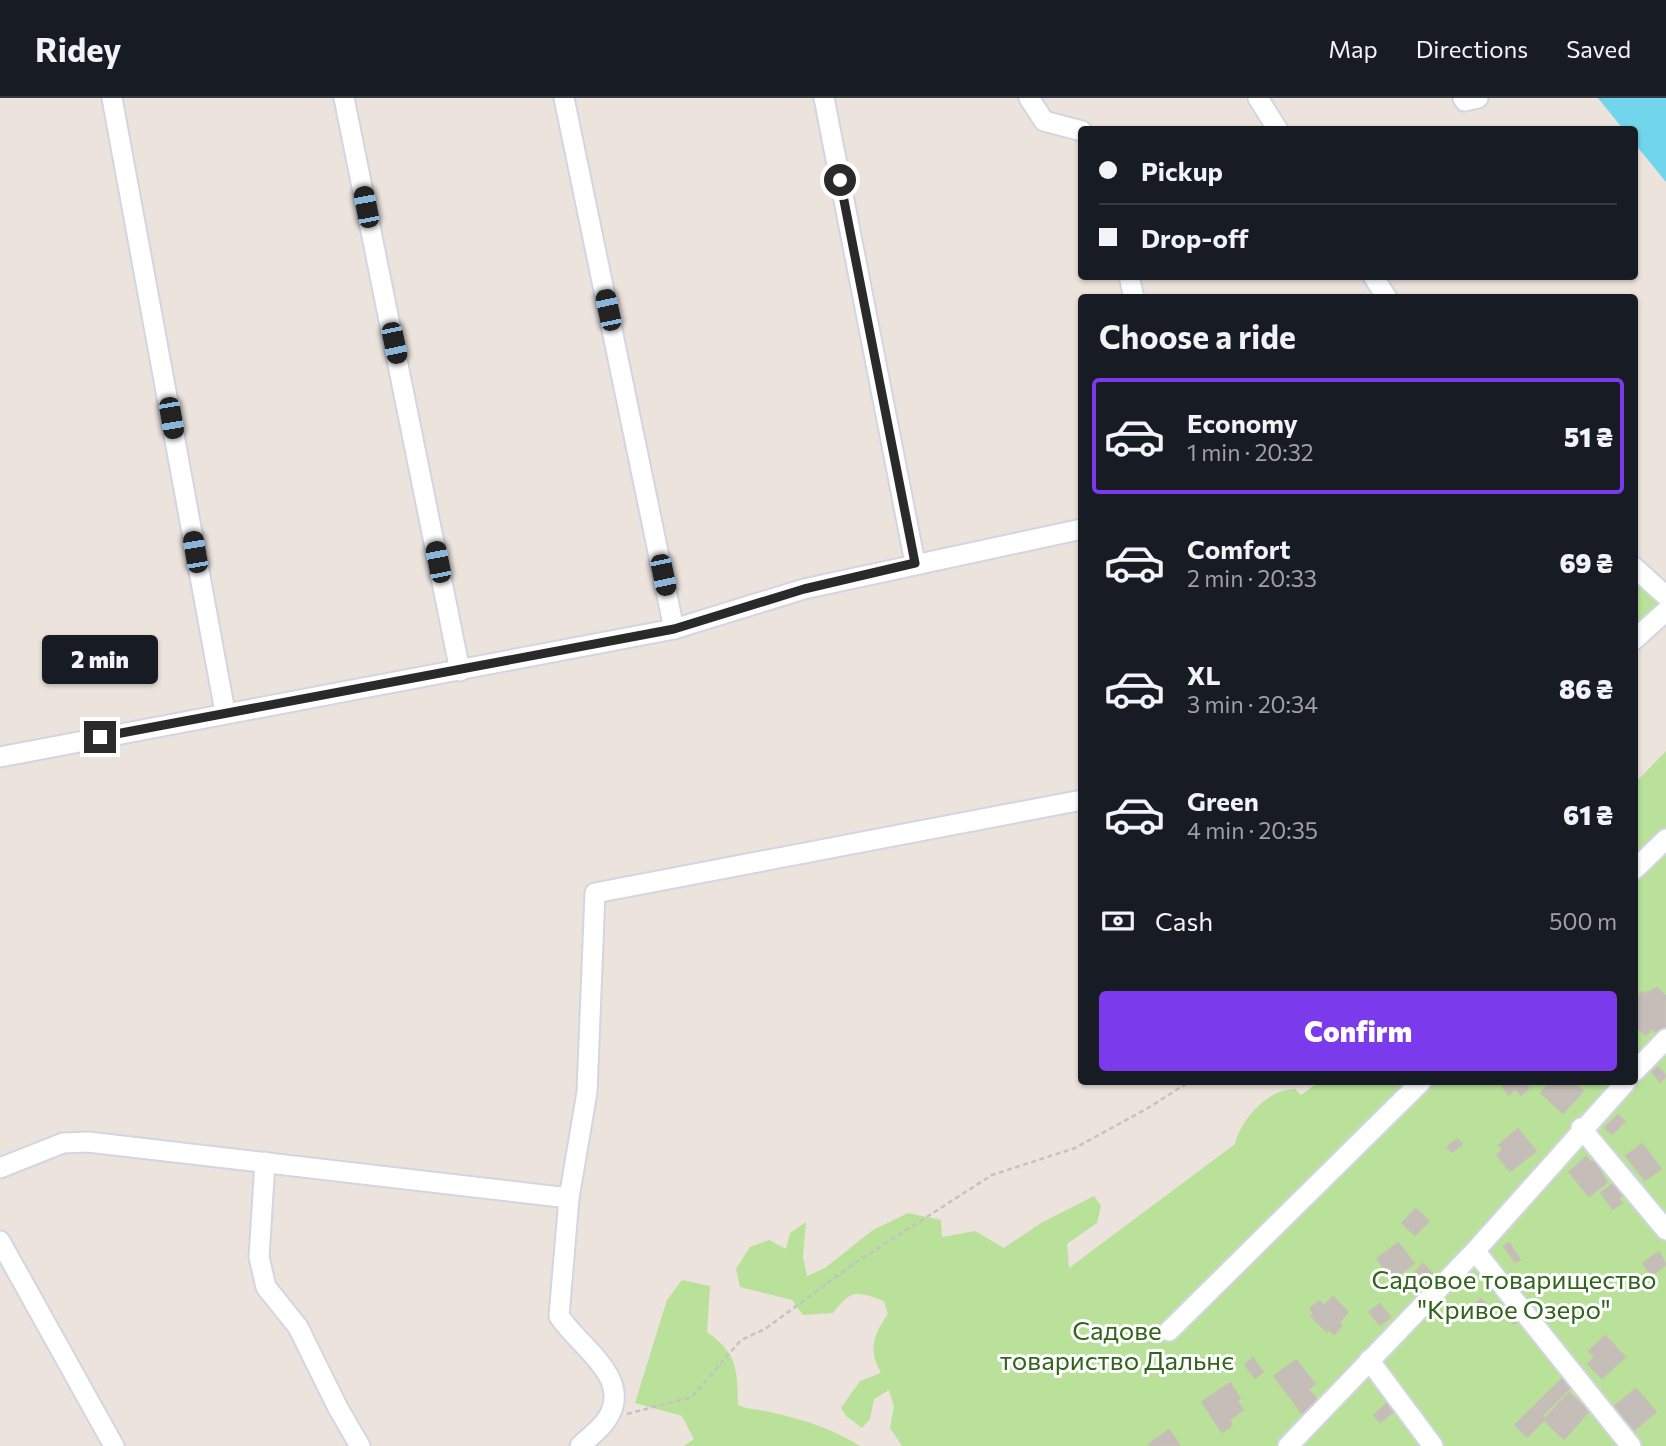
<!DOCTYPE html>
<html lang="en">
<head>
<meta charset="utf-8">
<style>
	:root { --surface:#171b24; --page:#242831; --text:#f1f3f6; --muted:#9ea1a6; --line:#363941; --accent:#7c3aed }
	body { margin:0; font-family:Commissioner,sans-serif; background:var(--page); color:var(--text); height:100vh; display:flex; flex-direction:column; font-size:26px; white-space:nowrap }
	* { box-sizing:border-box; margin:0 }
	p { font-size:23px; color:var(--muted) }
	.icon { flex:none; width:38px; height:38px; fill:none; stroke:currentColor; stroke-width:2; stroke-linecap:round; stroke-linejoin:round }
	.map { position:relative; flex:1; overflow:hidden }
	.sheet { position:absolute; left:1078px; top:196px; width:560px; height:791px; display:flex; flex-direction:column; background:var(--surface); border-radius:7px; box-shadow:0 2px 5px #0004 }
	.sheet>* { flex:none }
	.guide { position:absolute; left:1078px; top:28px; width:560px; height:154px; border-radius:7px; box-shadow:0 2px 5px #0004; display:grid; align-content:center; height:154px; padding:0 21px; background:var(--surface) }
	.end { position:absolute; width:32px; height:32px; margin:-16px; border:9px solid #2a2a2a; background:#fff; box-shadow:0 0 0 4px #fff }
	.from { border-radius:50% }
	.bubble { position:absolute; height:49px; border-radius:7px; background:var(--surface); box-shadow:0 2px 5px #0004; font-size:23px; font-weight:800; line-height:49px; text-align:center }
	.car { position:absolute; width:21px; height:42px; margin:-21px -10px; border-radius:9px; box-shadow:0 0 5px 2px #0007; background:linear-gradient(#222 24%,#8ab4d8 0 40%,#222 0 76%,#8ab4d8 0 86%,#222 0) }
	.guide b { display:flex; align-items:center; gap:24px; height:66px; font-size:26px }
	.guide b+b { border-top:2px solid var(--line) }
	.guide i { width:18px; height:18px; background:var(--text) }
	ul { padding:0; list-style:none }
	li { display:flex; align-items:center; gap:21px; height:116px; margin:0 14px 10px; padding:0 7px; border:4px solid transparent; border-radius:7px }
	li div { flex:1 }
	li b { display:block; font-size:26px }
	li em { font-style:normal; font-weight:800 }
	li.active { border-color:var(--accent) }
	li>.icon { width:63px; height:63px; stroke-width:1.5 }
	h2 { padding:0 21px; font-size:32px; line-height:84px }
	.pay { display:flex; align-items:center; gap:18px; height:77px; padding:0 21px; font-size:26px }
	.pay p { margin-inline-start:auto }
	.button { display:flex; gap:14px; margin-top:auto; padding:14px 21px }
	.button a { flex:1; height:80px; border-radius:7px; background:var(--accent); color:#fff; font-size:28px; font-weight:800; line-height:80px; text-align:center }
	header { display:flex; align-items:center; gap:42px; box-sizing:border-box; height:98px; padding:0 35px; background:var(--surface); border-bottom:2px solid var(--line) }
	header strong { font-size:33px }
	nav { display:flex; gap:38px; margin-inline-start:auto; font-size:24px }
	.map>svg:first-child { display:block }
</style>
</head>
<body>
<header>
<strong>Ridey</strong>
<nav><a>Map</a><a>Directions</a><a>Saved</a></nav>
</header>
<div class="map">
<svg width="1666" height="1348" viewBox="0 0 1666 1348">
	<rect width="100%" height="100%" fill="#ece3dc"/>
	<g fill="#b9e199">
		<path d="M1637 485 1659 506 1638 528 1635 525Z"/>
		<path d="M1666 653V1348H902L890 1330 894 1308 889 1292 874 1301 870 1321 862 1330 846 1318 841 1310 860 1283 881 1275C868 1251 873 1238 888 1216L884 1203C856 1193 852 1190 833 1215L803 1217 792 1202 740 1189 736 1171 750 1149 769 1142 786 1151 790 1135 806 1124 803 1159 807 1178 825 1170 873 1132 908 1115 941 1122 942 1139 975 1133 1004 1150 1041 1125 1094 1098 1101 1108 1097 1125 1067 1146 1069 1170 1235 1046C1241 1021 1268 991 1295 991L1301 997 1319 984H1634L1635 685Z"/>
		<path d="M682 1182 710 1188 707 1234C738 1256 737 1271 738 1307 749 1312 759 1311 770 1314 802 1321 833 1331 860 1348H684L694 1341 682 1318 635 1305 667 1202Z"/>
	</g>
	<path fill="#71d6eb" d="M1598 0H1666V84L1635 46 1634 32 1623 31Z"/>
	<g fill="#c4bdb8" stroke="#c7bfb6" stroke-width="2">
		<path d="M1657 890 1666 898V928L1658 936 1652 930 1646 937 1634 927V902L1642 894 1647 895Z"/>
		<path d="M1658 969 1666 978 1660 984 1652 974Z"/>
		<path d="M1499 984H1523L1529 990 1521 997 1515 991 1509 997Z"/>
		<path d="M1551 984H1573L1583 993 1563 1015 1541 995Z"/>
		<path d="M1618 1017 1625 1023 1612 1036 1605 1030Z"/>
		<path d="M1518 1031 1536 1053 1510 1073 1497 1057 1503 1051 1499 1047Z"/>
		<path d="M1457 1041 1462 1046 1452 1054 1447 1049Z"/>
		<path d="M1642 1046 1661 1071 1645 1082 1626 1058Z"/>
		<path d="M1586 1059 1591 1065 1597 1061 1606 1071 1601 1075 1607 1084 1589 1098 1569 1074Z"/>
		<path d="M1617 1083 1626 1095 1618 1100 1622 1105 1613 1111 1601 1095Z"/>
		<path d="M1416 1111 1429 1123 1415 1137 1402 1125Z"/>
		<path d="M1398 1145 1414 1165 1393 1181 1377 1161Z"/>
		<path d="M1509 1145 1520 1162 1515 1164 1504 1148Z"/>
		<path d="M1659 1154 1666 1167 1651 1177 1643 1165Z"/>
		<path d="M1423 1166 1435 1178 1428 1185 1416 1173Z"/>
		<path d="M1333 1199 1348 1214 1339 1224 1342 1227 1334 1236 1329 1231 1327 1234 1311 1218 1314 1215 1310 1211 1319 1203 1324 1208Z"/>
		<path d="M1481 1201 1489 1209 1479 1219 1471 1210Z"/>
		<path d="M1505 1205 1520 1222 1514 1226 1500 1210Z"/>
		<path d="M1380 1206 1390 1219 1380 1227 1369 1214Z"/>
		<path d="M1605 1238 1625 1259 1602 1280 1588 1266 1595 1259 1589 1253Z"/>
		<path d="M1253 1260 1263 1274 1255 1280 1245 1267Z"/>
		<path d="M1296 1262 1315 1286 1308 1291 1318 1303 1302 1315 1274 1278Z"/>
		<path d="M1564 1279 1572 1288 1542 1318 1545 1321 1527 1339 1515 1327Z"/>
		<path d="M1230 1285 1240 1300 1237 1303 1243 1312 1229 1322 1232 1327 1222 1334 1202 1304Z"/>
		<path d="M1636 1291 1656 1314 1634 1332 1615 1308Z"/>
		<path d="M1569 1295 1589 1313 1564 1341 1544 1322Z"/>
		<path d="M1388 1305 1394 1313 1380 1324 1374 1317Z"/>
		<path d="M1169 1332 1180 1348H1150L1149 1346Z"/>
	</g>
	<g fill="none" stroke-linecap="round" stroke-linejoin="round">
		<defs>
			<g id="minor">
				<path d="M112 0 225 614"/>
				<path d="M344 0 460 573"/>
				<path d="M564 0 674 531"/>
				<path d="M824 0 915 465"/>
				<path d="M1029 0 1044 23 1082 33"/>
				<path d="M1258 0 1278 32"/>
				<path d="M1463 0 1465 3 1478 0"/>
				<path d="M1129 178 1134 200"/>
				<path d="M1373 178 1387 200"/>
				<path d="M1634 469 1666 498"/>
				<path d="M1634 542 1666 513"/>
				<path d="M0 659 674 531 804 491 1082 431"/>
				<path d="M1634 772 1666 741"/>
				<path d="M1634 974 1666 941"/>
				<path d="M1581 1030 1666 1132"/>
				<path d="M265 1064 259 1159 266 1189 298 1229 338 1310 360 1348"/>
				<path d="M0 1070 63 1045 88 1044 569 1100"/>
				<path d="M0 1143 114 1348"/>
				<path d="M1475 1153 1631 1348"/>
				<path d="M1169 1233 1421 984"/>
				<path d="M1369 1262 1433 1348"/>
				<path d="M580 1348C588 1340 601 1331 607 1321 634 1280 579 1249 559 1218L569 1100 587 994 595 795 1082 702"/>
				<path d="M1288 1348 1475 1153 1626 984"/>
			</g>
		</defs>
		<use href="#minor" stroke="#d1d6e2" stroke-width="23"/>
		<path stroke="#c3c3c3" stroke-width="2.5" stroke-dasharray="5 3.5" stroke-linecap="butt" d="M627 1316 692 1299 741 1242 765 1231 855 1165 992 1077 1075 1050 1148 1010 1189 984"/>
		<use href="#minor" stroke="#fff" stroke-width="19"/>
	</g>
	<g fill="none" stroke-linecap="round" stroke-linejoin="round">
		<path stroke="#2a2a2a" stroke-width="9" d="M100 639 674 531 804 491 915 465 840 82"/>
	</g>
	<g text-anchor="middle" stroke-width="6" stroke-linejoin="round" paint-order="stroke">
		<g font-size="26" fill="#32651c" stroke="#fff">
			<text x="1514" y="1191">Садовое товарищество<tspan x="1514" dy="30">"Кривое Озеро"</tspan></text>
			<text x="1117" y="1242">Садове<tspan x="1117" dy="30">товариство Дальнє</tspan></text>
		</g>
	</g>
</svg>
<i class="end from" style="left:840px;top:82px"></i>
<i class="end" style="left:100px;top:639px"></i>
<div class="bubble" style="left:42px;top:537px;width:116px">2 min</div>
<i class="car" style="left:366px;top:109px;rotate:349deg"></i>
<i class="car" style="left:608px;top:212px;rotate:348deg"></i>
<i class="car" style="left:394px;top:245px;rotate:168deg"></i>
<i class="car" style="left:171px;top:320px;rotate:170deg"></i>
<i class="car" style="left:195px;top:454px;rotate:350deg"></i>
<i class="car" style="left:438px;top:464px;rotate:349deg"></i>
<i class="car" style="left:663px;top:477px;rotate:168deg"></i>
<div class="guide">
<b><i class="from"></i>Pickup</b>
<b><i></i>Drop-off</b>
</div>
<section class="sheet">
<h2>Choose a ride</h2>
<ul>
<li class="active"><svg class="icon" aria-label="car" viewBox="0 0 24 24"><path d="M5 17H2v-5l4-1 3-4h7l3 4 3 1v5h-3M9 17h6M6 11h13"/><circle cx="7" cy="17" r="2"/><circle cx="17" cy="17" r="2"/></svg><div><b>Economy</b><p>1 min · 20:32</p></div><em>51 ₴</em></li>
<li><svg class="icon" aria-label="car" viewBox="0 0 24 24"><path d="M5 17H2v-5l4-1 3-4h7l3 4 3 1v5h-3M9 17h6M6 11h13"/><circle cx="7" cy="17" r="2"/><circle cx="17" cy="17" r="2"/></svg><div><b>Comfort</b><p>2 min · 20:33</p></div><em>69 ₴</em></li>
<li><svg class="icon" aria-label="car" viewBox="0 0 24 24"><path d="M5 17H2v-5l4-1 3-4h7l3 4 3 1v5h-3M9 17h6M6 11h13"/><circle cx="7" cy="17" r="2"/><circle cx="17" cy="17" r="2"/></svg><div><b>XL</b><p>3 min · 20:34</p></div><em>86 ₴</em></li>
<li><svg class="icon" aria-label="car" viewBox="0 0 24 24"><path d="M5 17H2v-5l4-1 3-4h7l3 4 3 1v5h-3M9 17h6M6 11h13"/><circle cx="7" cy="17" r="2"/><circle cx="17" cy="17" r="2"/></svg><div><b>Green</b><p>4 min · 20:35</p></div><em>61 ₴</em></li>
</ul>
<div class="pay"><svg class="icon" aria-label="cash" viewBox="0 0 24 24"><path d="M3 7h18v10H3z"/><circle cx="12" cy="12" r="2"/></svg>Cash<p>500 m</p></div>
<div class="button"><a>Confirm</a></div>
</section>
</div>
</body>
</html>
